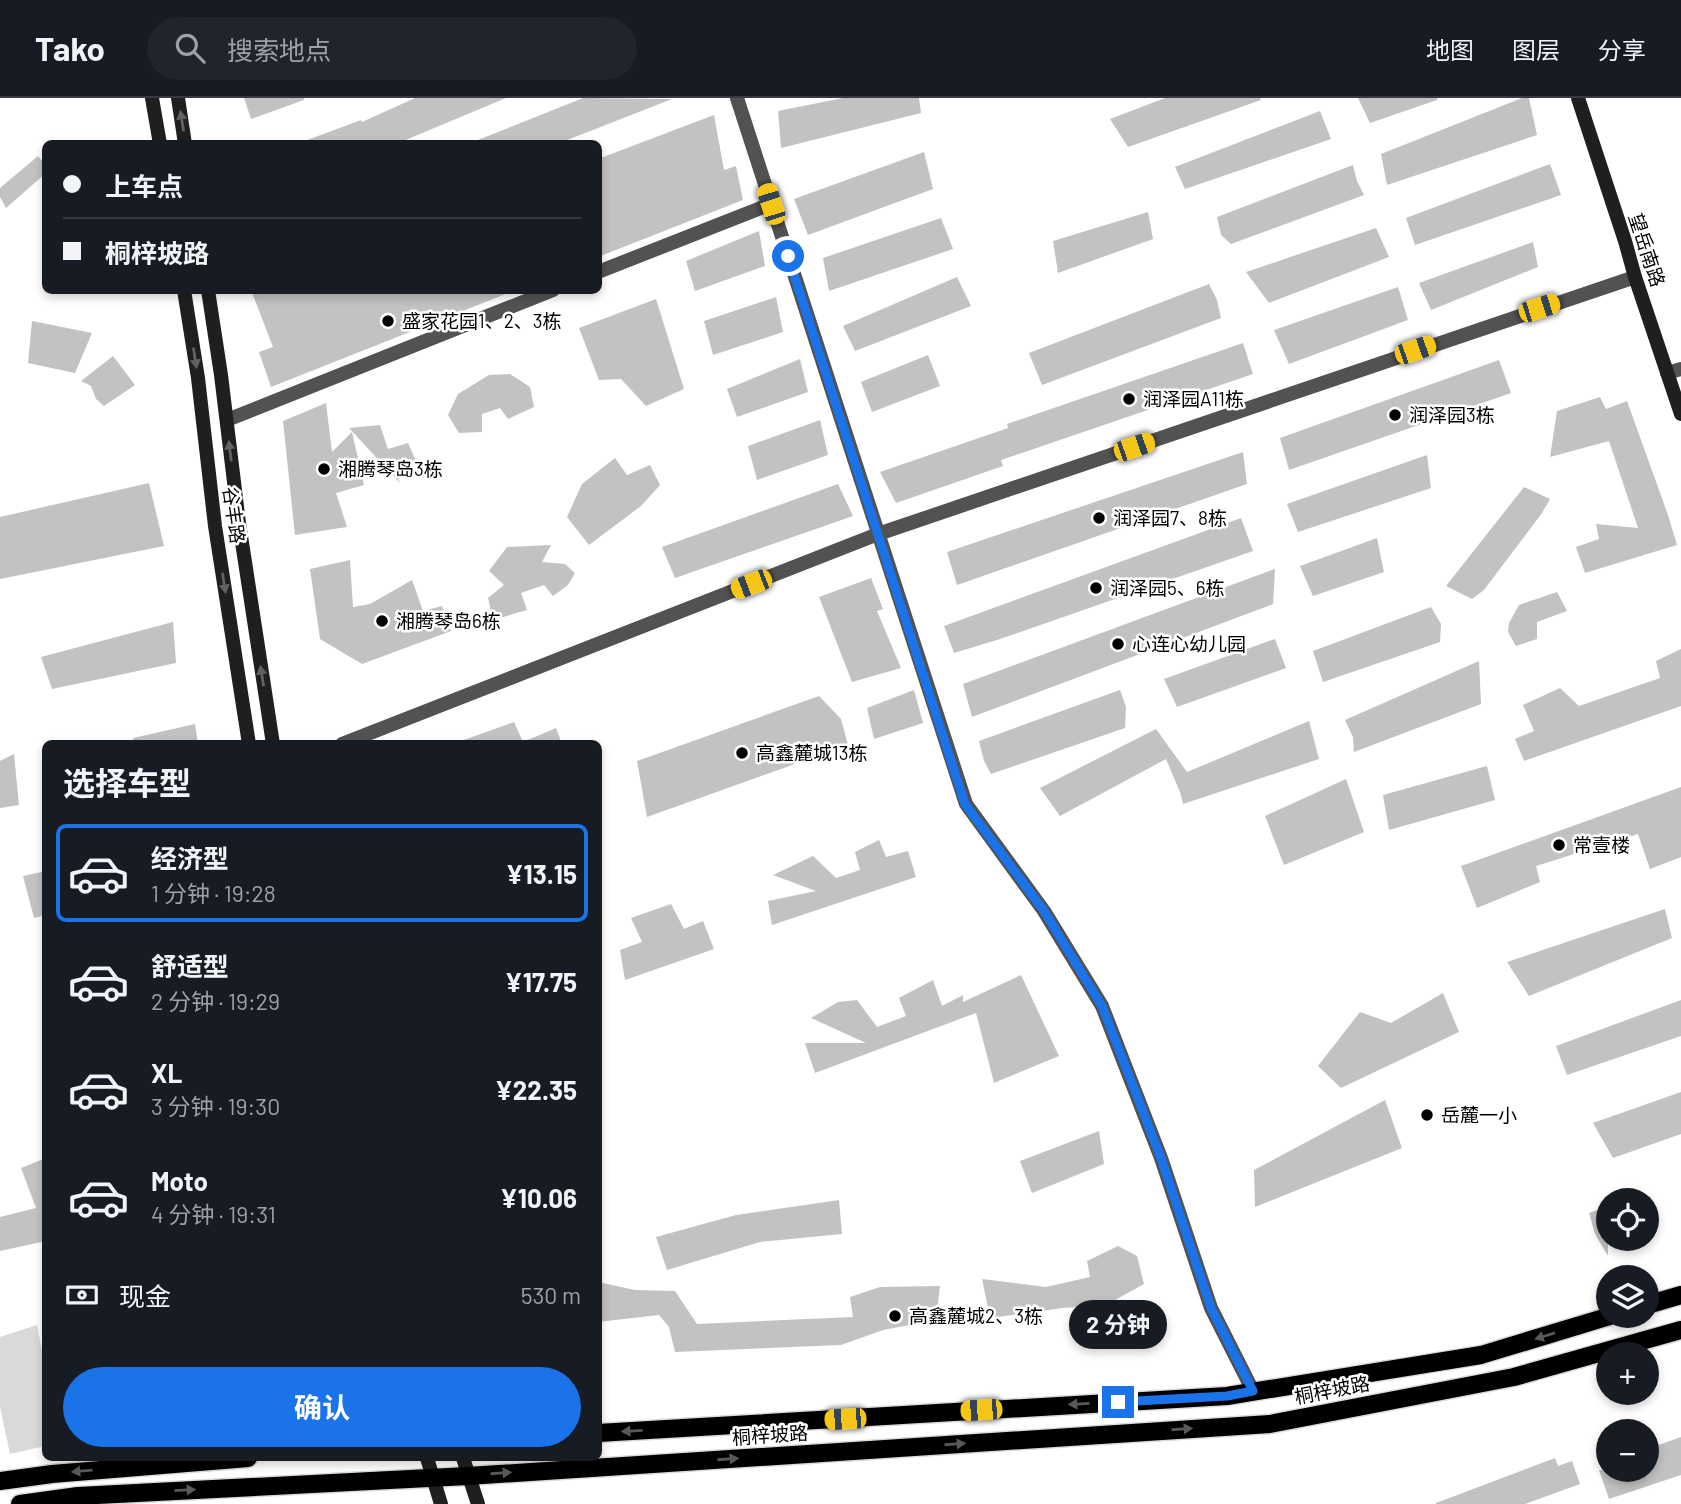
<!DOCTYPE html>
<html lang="zh">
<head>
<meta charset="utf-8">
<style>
	:root { --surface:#171b24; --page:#20242c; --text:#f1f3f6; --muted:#9ea1a6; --line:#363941; --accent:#1a73e8 }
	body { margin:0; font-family:Barlow,"Noto Sans SC",sans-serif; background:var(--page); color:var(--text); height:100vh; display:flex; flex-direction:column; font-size:26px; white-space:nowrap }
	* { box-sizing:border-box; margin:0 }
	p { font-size:23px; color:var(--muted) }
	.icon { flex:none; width:38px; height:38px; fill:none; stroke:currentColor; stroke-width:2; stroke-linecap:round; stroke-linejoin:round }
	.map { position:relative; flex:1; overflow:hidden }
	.drawer { position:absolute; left:42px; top:642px; width:560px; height:721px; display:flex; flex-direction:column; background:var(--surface); border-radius:10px; box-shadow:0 4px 10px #0003 }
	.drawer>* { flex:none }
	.top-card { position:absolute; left:42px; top:42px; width:560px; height:154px; border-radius:10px; box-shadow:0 4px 10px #0003; display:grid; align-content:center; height:154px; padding:0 21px; background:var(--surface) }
	.tools { position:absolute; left:1596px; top:1090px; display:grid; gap:14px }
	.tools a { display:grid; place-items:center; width:63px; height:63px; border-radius:50%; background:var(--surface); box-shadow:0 4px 10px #0003; font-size:35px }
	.end { position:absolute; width:32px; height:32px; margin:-16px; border:9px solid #1a73e8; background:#fff; box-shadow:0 0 0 4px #fff }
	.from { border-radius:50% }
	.bubble { position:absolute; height:49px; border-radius:24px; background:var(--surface); box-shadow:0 4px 10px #0003; font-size:23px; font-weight:700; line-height:49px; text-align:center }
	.car { position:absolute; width:21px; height:42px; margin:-21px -10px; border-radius:9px; box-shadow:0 0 5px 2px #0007; background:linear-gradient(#f5c518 24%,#345 0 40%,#f5c518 0 76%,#345 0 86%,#f5c518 0) }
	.top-card b { display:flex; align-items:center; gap:24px; height:66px; font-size:26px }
	.top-card b+b { border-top:2px solid var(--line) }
	.top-card i { width:18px; height:18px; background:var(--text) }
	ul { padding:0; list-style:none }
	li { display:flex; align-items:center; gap:21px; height:98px; margin:0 14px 10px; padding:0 7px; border:4px solid transparent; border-radius:10px }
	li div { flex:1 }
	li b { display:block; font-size:26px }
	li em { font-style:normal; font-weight:700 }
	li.on { border-color:var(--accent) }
	li>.icon { width:63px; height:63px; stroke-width:1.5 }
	h2 { padding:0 21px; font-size:32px; line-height:84px }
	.pay { display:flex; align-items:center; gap:18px; height:77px; padding:0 21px; font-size:26px }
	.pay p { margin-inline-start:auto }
	.cta { display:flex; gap:14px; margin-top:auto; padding:14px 21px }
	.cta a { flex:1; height:80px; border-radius:42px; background:var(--accent); color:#fff; font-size:28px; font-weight:700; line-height:80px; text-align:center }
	header { display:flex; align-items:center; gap:42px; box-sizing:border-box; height:98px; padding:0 35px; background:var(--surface); border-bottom:2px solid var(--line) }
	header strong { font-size:33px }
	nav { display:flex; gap:38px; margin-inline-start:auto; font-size:24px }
	.search { width:490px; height:63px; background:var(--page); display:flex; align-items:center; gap:18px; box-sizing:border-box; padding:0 24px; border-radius:38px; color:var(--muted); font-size:26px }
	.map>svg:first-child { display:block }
</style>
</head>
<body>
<header>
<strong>Tako</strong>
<div class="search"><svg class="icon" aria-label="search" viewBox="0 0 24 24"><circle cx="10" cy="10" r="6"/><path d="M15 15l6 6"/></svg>搜索地点</div>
<nav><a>地图</a><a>图层</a><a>分享</a></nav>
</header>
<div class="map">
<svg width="1681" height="1406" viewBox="0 0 1681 1406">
	<rect width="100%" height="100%" fill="#fff"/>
	<path fill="#d9d9d9" d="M37 1227 45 1269V1348L10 1356 0 1309V1239Z"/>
	<g fill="#c2c2c2">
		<path d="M244 0H304V2L251 21Z"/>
		<path d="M415 0H506L396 46H303L302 44 361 22 362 24Z"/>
		<path d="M583 0 672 1 557 46H468Z"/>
		<path d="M843 0H919L921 15 781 50 778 13Z"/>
		<path d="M1165 0H1260L1261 2 1128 49 1110 21Z"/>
		<path d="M1358 0H1437V2L1370 25Z"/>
		<path d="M1522 0H1529L1537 37 1387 87 1381 56Z"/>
		<path d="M1320 13 1331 41 1185 91 1175 69Z"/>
		<path d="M714 17 724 72 736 68 743 102 598 159V61Z"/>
		<path d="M924 54 933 91 808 137 794 101Z"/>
		<path d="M38 58 46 68V75L6 110 0 99V90Z"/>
		<path d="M1550 66 1561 97 1415 147 1406 120Z"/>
		<path d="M1353 67 1357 83 1364 97 1231 146 1221 137 1217 119Z"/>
		<path d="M1148 114 1153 141 1058 175 1053 143Z"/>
		<path d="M941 120 953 151 829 193 823 160Z"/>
		<path d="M1376 130 1389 159 1269 205 1246 174Z"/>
		<path d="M759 133 765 168 695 193 686 163Z"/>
		<path d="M1533 144 1538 169 1431 212 1419 185Z"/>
		<path d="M957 179 971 208 855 253 843 228Z"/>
		<path d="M1209 186 1217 202 1221 220 1042 287 1029 255Z"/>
		<path d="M1398 189 1408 222 1289 266 1274 232Z"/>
		<path d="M251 192H512L513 193 271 289 259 254 273 249Z"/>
		<path d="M776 199 783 234 713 257 704 223Z"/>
		<path d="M656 201 684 291 646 308 621 281 599 282 579 230Z"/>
		<path d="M32 223 92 235 75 275 28 265Z"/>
		<path d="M1243 245 1253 276 1001 362 1003 368 896 405 880 374 1008 330 1007 326Z"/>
		<path d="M928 257 940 288 872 314 861 284Z"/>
		<path d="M113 258 135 287 104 308 96 301 91 288 81 283Z"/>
		<path d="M800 261 808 294 737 319 727 291Z"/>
		<path d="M1499 262 1511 295 1289 372 1280 340Z"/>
		<path d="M510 276 530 289 534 309 508 321 500 310 482 316V334L459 335 448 317 458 296 489 277Z"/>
		<path d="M1600 299 1606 311 1627 303 1668 417 1677 447 1585 475 1576 449 1599 441 1596 426 1638 430 1609 343 1550 359 1557 313Z"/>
		<path d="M326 305 332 354 352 334 364 387 336 395 347 429 295 437 283 323Z"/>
		<path d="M820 322 828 357 757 382 748 348Z"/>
		<path d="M380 327 388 351 408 345 417 365 396 375 400 385 349 330Z"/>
		<path d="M1243 354 1247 386 957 487 947 454Z"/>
		<path d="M1427 357 1431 390 1298 434 1287 406Z"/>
		<path d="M615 360 627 377 650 367 660 387 641 408 589 447 567 419 582 386Z"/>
		<path d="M149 385 164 448 0 481V419Z"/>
		<path d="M838 386 853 418 675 480 662 449Z"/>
		<path d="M1524 389 1550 401 1542 415 1484 492 1472 501 1446 488Z"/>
		<path d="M1241 420 1253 453 997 542 954 555 944 528Z"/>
		<path d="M1377 440 1384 474 1313 498 1300 468Z"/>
		<path d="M551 447 542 464 565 466 575 475 568 487 553 498 544 487 521 495 527 512 493 522 488 500 504 487 489 473 507 449Z"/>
		<path d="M350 462 353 509 370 506 412 482 423 513 442 508 451 533 362 566 320 541 310 471Z"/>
		<path d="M1275 471 1273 506 972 619 963 586Z"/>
		<path d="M871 480 883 511 877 513 901 570 852 584 819 499Z"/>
		<path d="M1557 494 1567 513 1537 524V541L1516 548 1508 534 1509 525 1519 507Z"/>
		<path d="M1431 509 1441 526 1440 544 1323 584 1313 553Z"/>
		<path d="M173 524 176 565 52 591 41 559Z"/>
		<path d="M1275 541 1286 570 1177 609 1164 581Z"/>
		<path d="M1681 551V608L1524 663 1515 641 1534 633 1523 607 1560 590 1579 608 1660 580 1656 563Z"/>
		<path d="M1479 563 1481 606 1354 654 1353 639 1345 622Z"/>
		<path d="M914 592 923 625 874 641 867 610Z"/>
		<path d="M1120 592 1126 609 1125 630 991 676 984 663 979 643Z"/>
		<path d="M819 598 841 621 848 647 647 719 637 663Z"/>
		<path d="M1309 623 1319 661 1183 706 1180 694 1166 661 1060 718 1040 690 1156 631 1187 674Z"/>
		<path d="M514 624 523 644 556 630 562 646H458V644Z"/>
		<path d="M195 626 198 646H134L133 640Z"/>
		<path d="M14 656 19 707 0 710V663Z"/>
		<path d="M1487 668 1495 702 1389 732 1383 697Z"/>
		<path d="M1346 681 1364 734 1284 767 1265 718Z"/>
		<path d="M1681 689V759L1650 771 1638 736 1536 768 1540 784 1477 810 1461 768Z"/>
		<path d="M879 742 886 759 908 753 916 779 772 827 768 803 816 793 773 777 813 758 836 780 860 772 855 754Z"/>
		<path d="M46 773V817L34 820 23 778Z"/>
		<path d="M671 806 684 831 703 823 714 851 625 882 620 852 642 844 631 820Z"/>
		<path d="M1665 811 1672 840 1529 898 1507 864Z"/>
		<path d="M1021 877 1059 958 994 985 976 915 815 975 805 945H866L811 920 838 904 857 902 877 929 906 918 899 900 933 882 942 908 963 897V904Z"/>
		<path d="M1443 895 1459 934 1341 990 1318 968 1360 914 1391 925Z"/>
		<path d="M1681 902V938L1567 977 1556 948Z"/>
		<path d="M1681 994V1036L1613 1060 1593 1025Z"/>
		<path d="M1385 1002 1402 1050 1255 1109 1254 1072Z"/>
		<path d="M1099 1033 1104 1066 1032 1095 1020 1063Z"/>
		<path d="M46 1060V1143L0 1153V1119L36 1110 21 1070Z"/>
		<path d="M839 1102 842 1136 760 1144 667 1172 656 1139 736 1117Z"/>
		<path d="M1608 1108V1158L1595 1136 1589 1115Z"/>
		<path d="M1118 1148 1137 1158 1144 1186 1106 1207 1063 1210 990 1220 982 1181 1046 1189 1090 1179 1087 1163Z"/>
		<path d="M598 1184 635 1192 675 1193 697 1226 853 1219 850 1199 880 1189 940 1188 936 1222 883 1232 841 1247 675 1254 669 1229 659 1217 598 1224Z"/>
		<path d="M1681 1339V1377L1609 1401 1599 1372H1647V1351Z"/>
		<path d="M1555 1360 1558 1368 1572 1363 1580 1386 1525 1406H1436V1405Z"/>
	</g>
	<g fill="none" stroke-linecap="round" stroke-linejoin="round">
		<defs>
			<g id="primary">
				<path d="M1647 1207 1681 1197"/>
				<path d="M598 1335 1227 1298 1481 1257 1610 1218"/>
				<path d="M0 1383 52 1376 248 1360"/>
				<path d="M20 1406 78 1398 468 1378 1270 1326 1514 1279 1681 1232"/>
			</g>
		</defs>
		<use href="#primary" stroke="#dbdbdb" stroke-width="21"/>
		<g stroke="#525252" stroke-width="14">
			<path d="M737 0 966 706 1044 813 1102 908 1161 1060 1211 1210 1253 1293"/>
			<path d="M598 174 771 106"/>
			<path d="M1667 275 1681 271"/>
			<path d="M227 322 553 192"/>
			<path d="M342 646 878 436 1635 179"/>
		</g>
		<g stroke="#1f1f1f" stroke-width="14">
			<path d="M152 0 160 46"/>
			<path d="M178 0 185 46"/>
			<path d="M1578 0 1625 143 1635 179 1681 316"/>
			<path d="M184 192 198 280 215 428 249 646"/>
			<path d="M208 192 221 277 239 425 273 646"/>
			<path d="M427 1360 441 1406"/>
			<path d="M463 1360 478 1406"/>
		</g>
		<use href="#primary" stroke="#000" stroke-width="18"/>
	</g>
	<defs><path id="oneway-solid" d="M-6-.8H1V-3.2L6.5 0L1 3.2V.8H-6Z" transform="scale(1.75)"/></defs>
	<g fill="#626262">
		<use href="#oneway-solid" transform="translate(182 23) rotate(-99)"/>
		<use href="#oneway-solid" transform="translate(195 260) rotate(81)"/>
		<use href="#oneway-solid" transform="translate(230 353) rotate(-97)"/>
		<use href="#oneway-solid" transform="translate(224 485) rotate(81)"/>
		<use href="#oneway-solid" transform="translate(262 578) rotate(-99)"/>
	</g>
	<g fill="#595959">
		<use href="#oneway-solid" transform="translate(1545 1238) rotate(163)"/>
		<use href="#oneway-solid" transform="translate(1079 1306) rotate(177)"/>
		<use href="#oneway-solid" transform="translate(1182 1331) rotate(-4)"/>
		<use href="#oneway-solid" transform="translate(632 1333) rotate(177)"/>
		<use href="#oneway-solid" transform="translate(955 1346) rotate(-4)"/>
		<use href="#oneway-solid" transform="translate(728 1361) rotate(-4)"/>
		<use href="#oneway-solid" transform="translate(82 1373) rotate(175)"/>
		<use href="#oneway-solid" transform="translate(501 1375) rotate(-4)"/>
		<use href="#oneway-solid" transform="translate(185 1392) rotate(-3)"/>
	</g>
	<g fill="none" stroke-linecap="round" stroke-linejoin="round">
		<path stroke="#1a73e8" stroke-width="9" d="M788 158 965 706 1044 813 1102 908 1161 1060 1211 1210 1253 1293 1227 1298 1118 1304"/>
	</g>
	<g fill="#000" stroke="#fff" stroke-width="2.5">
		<circle cx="388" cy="223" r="7"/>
		<circle cx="1129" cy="301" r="7"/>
		<circle cx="1395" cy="317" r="7"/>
		<circle cx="324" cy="371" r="7"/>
		<circle cx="1099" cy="420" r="7"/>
		<circle cx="1096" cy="490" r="7"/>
		<circle cx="382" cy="523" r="7"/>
		<circle cx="1118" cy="546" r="7"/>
		<circle cx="742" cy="655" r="7"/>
		<circle cx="1559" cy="747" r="7"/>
		<circle cx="1427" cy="1017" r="7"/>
		<circle cx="895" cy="1218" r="7"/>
	</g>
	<g text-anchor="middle" stroke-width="5" stroke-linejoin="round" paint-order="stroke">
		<g font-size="19" fill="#000" stroke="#fff">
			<text transform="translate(1647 152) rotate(72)" y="7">望岳南路</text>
			<text transform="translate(234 417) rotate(82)" y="7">谷丰路</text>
			<text transform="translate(1332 1292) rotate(-11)" y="7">桐梓坡路</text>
			<text transform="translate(770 1337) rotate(-4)" y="7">桐梓坡路</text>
		</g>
		<g font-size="19" fill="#000" stroke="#fff" text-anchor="start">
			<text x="402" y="230">盛家花园1、2、3栋</text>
			<text x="1143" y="308">润泽园A11栋</text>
			<text x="1409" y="324">润泽园3栋</text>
			<text x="338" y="378">湘腾琴岛3栋</text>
			<text x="1113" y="427">润泽园7、8栋</text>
			<text x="1110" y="497">润泽园5、6栋</text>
			<text x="396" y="530">湘腾琴岛6栋</text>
			<text x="1132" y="553">心连心幼儿园</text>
			<text x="756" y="662">高鑫麓城13栋</text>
			<text x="1573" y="754">常壹楼</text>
			<text x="1441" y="1024">岳麓一小</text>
			<text x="909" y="1225">高鑫麓城2、3栋</text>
		</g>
	</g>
</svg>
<div class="tools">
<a><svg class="icon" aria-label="locate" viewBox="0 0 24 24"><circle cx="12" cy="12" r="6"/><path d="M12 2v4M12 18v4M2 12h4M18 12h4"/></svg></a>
<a><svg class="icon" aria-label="layers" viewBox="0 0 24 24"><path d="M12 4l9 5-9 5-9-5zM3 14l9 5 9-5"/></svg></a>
<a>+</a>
<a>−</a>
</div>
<i class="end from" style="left:788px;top:158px"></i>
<i class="end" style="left:1118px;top:1304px"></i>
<div class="bubble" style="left:1069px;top:1202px;width:98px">2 分钟</div>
<i class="car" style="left:771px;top:106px;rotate:342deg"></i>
<i class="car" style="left:1539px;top:210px;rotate:72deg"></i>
<i class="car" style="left:1415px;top:252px;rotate:71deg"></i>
<i class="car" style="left:1134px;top:349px;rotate:71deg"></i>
<i class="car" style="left:751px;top:486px;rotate:249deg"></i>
<i class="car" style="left:981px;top:1312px;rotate:267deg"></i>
<i class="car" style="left:845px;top:1321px;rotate:267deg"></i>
<div class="top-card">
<b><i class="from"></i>上车点</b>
<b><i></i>桐梓坡路</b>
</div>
<section class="drawer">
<h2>选择车型</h2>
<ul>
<li class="on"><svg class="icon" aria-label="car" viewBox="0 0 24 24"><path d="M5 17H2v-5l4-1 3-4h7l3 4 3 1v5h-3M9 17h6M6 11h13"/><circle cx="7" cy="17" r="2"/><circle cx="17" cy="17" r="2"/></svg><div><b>经济型</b><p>1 分钟 · 19:28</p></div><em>¥13.15</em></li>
<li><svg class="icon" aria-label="car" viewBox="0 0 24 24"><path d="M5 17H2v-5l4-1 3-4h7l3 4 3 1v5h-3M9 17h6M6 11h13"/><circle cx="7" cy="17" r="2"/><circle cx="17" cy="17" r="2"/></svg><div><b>舒适型</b><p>2 分钟 · 19:29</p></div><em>¥17.75</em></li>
<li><svg class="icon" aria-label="car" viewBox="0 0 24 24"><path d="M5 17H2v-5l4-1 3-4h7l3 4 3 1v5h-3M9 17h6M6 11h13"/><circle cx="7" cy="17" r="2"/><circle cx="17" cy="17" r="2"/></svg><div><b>XL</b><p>3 分钟 · 19:30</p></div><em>¥22.35</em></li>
<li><svg class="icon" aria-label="car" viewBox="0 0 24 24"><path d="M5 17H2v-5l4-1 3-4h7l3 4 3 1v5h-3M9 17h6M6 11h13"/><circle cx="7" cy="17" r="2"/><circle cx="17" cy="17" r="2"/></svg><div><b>Moto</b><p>4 分钟 · 19:31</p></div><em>¥10.06</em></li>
</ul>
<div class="pay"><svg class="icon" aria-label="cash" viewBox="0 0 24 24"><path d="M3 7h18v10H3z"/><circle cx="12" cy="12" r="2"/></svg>现金<p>530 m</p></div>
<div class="cta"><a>确认</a></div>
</section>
</div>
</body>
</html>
